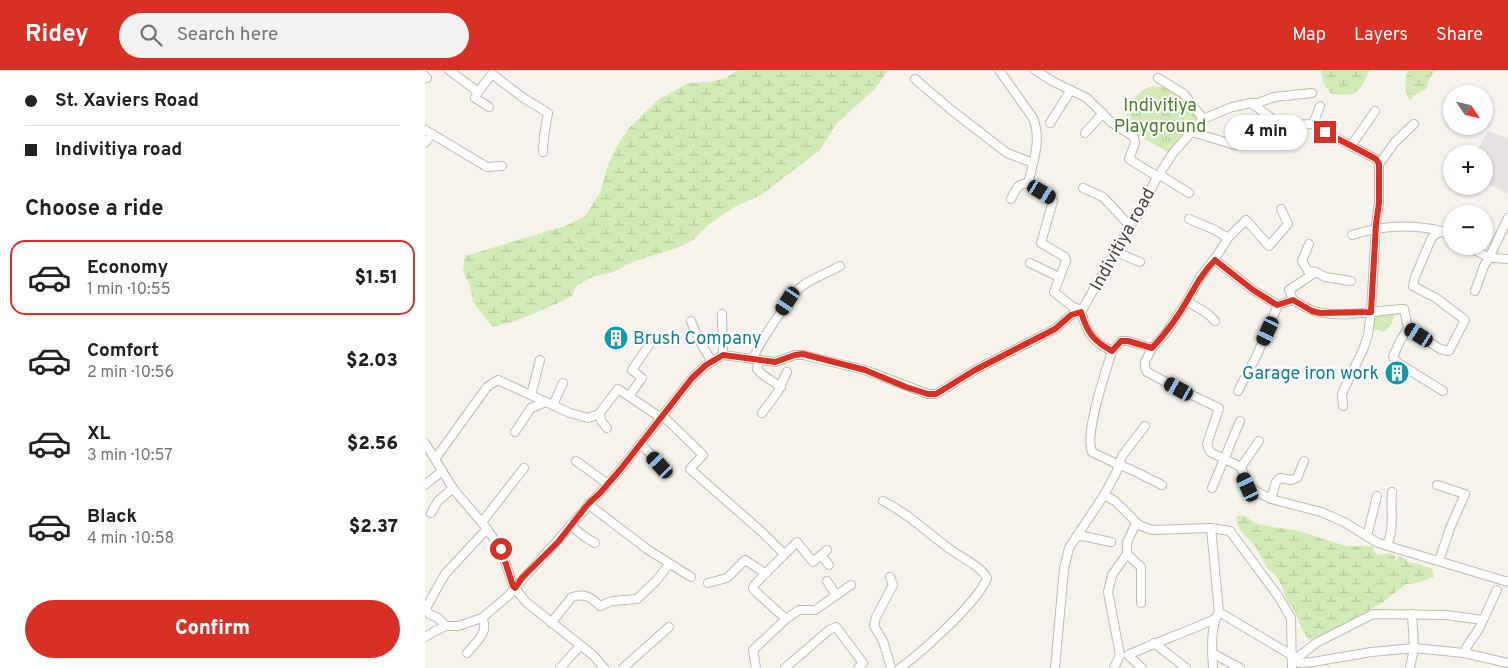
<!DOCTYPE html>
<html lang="en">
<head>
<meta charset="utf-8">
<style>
	:root { --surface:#fff; --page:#f2f2f2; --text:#202124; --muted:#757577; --line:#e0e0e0; --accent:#d93025 }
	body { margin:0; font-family:Overpass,sans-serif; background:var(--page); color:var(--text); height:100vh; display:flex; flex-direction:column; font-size:19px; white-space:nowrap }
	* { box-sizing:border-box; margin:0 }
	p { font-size:16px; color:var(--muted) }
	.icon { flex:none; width:28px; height:28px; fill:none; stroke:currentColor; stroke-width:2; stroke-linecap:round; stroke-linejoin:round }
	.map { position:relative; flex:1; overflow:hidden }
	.panel { display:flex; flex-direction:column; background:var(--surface); width:425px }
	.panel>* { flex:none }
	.banner { display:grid; align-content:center; height:110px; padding:0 25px; background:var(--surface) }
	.needle { width:32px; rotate:125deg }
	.controls { position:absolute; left:1018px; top:15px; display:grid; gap:10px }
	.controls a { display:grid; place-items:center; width:50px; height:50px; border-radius:50%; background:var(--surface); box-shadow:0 1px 4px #0004; font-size:25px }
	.end { position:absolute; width:22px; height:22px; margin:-11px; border:6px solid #d93025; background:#fff; box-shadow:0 0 0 2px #fff }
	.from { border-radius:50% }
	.bubble { position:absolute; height:35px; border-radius:18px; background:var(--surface); box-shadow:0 1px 4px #0004; font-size:16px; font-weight:800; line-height:35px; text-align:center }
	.car { position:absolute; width:15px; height:30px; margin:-15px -8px; border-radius:6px; box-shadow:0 0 4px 1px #0007; background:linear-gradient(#222 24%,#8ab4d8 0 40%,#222 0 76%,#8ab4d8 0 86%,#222 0) }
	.banner b { display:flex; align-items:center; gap:18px; height:48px; font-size:19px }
	.banner b+b { border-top:1px solid var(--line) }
	.banner i { width:12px; height:12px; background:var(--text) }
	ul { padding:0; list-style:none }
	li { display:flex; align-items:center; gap:15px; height:75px; margin:0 10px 8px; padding:0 15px; border:2px solid transparent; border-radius:15px }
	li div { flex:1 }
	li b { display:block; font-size:19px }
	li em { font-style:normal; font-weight:800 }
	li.on { border-color:var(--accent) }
	li>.icon { width:45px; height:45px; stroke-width:1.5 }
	h2 { padding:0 25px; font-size:22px; line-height:60px }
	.button { display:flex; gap:10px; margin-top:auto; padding:10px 25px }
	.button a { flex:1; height:58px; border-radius:30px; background:var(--accent); color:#fff; font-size:20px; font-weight:800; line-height:58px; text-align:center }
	header { display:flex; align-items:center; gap:30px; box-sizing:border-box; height:70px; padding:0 25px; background:var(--accent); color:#fff }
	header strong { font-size:24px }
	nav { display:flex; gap:28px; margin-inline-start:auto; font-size:18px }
	.search { width:350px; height:45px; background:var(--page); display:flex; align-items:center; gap:12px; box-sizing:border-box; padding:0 18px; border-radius:28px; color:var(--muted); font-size:19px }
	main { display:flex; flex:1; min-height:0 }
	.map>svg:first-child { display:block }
</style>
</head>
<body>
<header>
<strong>Ridey</strong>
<div class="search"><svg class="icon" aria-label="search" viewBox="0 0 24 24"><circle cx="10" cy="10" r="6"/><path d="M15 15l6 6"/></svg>Search here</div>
<nav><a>Map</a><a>Layers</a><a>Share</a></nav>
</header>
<main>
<section class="panel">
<div class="banner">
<b><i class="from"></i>St. Xaviers Road</b>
<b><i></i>Indivitiya road</b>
</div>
<h2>Choose a ride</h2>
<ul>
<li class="on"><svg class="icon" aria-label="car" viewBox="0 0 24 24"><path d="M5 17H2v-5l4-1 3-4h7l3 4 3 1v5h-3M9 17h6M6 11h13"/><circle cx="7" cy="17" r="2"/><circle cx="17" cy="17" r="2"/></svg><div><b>Economy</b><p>1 min · 10:55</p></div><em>$1.51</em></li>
<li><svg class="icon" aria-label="car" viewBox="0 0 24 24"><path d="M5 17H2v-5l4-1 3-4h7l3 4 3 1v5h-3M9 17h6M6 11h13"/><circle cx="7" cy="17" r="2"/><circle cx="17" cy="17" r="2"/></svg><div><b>Comfort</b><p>2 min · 10:56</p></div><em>$2.03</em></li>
<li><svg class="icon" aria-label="car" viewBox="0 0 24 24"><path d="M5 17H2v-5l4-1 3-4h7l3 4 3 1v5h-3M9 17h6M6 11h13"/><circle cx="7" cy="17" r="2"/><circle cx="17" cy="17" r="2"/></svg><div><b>XL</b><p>3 min · 10:57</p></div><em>$2.56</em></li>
<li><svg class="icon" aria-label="car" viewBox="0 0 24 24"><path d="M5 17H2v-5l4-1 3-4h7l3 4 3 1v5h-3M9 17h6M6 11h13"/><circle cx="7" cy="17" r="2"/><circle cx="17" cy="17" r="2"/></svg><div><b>Black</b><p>4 min · 10:58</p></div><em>$2.37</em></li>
</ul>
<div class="button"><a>Confirm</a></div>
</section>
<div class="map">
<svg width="1083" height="598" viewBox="0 0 1083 598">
	<defs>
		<pattern id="grass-tufts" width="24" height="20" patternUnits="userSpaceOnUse" patternTransform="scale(1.25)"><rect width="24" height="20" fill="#d2eab5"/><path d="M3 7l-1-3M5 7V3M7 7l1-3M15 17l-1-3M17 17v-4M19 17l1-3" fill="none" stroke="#b6ca9c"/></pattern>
		<pattern id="wetland-marsh" width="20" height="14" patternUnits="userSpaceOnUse" patternTransform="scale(1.25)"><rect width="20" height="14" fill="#d2eab5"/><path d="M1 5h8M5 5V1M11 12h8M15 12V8" fill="none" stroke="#b6ca9c"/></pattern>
	</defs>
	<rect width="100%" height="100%" fill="#f6f3ec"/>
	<path fill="#e6e2dd" d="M1063 61 1083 68V124L1059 112V84H1050Z"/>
	<g fill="url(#grass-tufts)">
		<path d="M740 16C754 24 767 32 772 48L743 82 705 61C695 47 708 23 724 17 728 16 735 17 740 16Z"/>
		<path d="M956 245H969L967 253 959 262 948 259V247Z"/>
	</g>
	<g fill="url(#wetland-marsh)">
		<path d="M313 0H463L451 18 412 53 395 80 336 125 309 137 283 155 268 170 250 179 210 191 186 203 169 206 151 216 147 226 131 234 91 251 67 257 48 232 45 216 38 201 40 186 140 156 160 146 175 123 182 98 192 76 204 58 233 30 263 13 285 12 301 8Z"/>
		<path d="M896 0H947L944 1C936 23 928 28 905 23L899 14Z"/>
		<path d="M983 0H1011L1005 7 1001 19 990 25 985 30C979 21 979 10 983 0Z"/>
		<path d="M812 446H820L830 453 842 456 870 460 921 476H947L952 485 965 483 970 486 971 492 974 486H976L984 493H990L1007 499 1009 507 992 513 981 514 958 532 901 564 884 570 877 559 868 538 862 531 857 516 851 506 842 498 831 477 815 460 811 451Z"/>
	</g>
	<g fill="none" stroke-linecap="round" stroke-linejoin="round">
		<defs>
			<g id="minor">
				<path d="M24 0 53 22 50 28 64 37"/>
				<path d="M574 0 608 48C617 70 608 92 603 114L626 127 628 131 616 173 640 187 641 191 629 222 648 237 657 240"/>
				<path d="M610 0 629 12 662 28 687 53 709 67 710 73 704 89 733 107"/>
				<path d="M0 6 2 8"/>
				<path d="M733 8 759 24 778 49"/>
				<path d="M490 9 525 39 582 83 608 93"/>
				<path d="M53 22 67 4 97 27 123 43 119 66 118 82"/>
				<path d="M826 33H833L849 27 887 23"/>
				<path d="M625 53 646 20"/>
				<path d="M888 54 895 36"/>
				<path d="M0 60 7 64 0 73"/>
				<path d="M767 62 810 75"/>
				<path d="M660 63 678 43"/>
				<path d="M7 64 62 97 77 96"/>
				<path d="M954 94 970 72 989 54"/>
				<path d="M735 105 764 123"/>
				<path d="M658 118 678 127 705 156"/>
				<path d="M586 129C590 121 593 112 603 114"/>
				<path d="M764 149 790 160 803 168"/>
				<path d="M927 165C955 156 987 154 1016 161"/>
				<path d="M1043 176 1064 188 1083 148"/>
				<path d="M691 182 715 192"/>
				<path d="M1066 184 1068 188 1083 189"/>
				<path d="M790 190 828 220 853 235 868 230C875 234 882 239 889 241 915 249 952 240 979 239L983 258"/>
				<path d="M605 193 634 207"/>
				<path d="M891 202 900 207 926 211"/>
				<path d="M1050 221 1059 196 1064 188"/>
				<path d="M868 230 864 220 891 202 883 201 877 191 884 174"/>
				<path d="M762 231 783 244 790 251"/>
				<path d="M656 242C662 263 667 271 687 281"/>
				<path d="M297 244 298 285"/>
				<path d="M266 251 274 270 287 292"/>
				<path d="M727 278 720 292V298L722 302 754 319 794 338 782 374 785 382 816 397 823 417 846 429 896 442 919 452 953 473 1083 512"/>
				<path d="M329 289C328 280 368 223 377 216 388 208 403 203 415 196"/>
				<path d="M335 290 332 299 338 305 356 317"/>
				<path d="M813 321 832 285 853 235"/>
				<path d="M1018 321 973 293 968 287 974 273 983 258 1015 279 1024 281 1040 250 1011 228 988 216 990 207 1007 167 1016 161 1026 167"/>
				<path d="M106 325 115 290"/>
				<path d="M204 326 217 308 207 300 224 275"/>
				<path d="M128 335 138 313"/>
				<path d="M918 336 917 325 919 319 938 280 943 265 946 242 951 154 954 133V94L951 89 926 76"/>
				<path d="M337 343 352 323 362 302"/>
				<path d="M174 344 177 352 182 358"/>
				<path d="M237 345 278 385 265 399 337 462 359 484"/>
				<path d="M720 356 697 386 694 395 705 399 737 415"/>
				<path d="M90 362 106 338 121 332"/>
				<path d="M0 373 29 420 59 455 76 479 88 516 101 532 169 586 179 598"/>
				<path d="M216 374 243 403"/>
				<path d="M10 389 62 317 73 310 145 343 163 348 174 344 193 319 235 347"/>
				<path d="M151 391 183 414"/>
				<path d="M816 397 834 371"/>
				<path d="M0 415 17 401"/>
				<path d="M1012 415 1040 424 1025 458 1014 491"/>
				<path d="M787 418 815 351"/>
				<path d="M679 425 690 431 714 455 727 460 786 458 805 461 853 526 866 548 867 598"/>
				<path d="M846 429 851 412 855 408 866 410 872 408 879 391"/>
				<path d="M458 431C483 443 502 463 525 479 536 488 555 495 562 508 554 531 496 583 475 598"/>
				<path d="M163 434 222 479 266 507"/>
				<path d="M6 443 13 431 28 418"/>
				<path d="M57 452 99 398"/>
				<path d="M145 455 160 467 170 473"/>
				<path d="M786 458 794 542C785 556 787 581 788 598"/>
				<path d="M942 466 952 426"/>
				<path d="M651 467 658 466 686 472"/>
				<path d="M962 475C970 458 965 440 967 422"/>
				<path d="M702 484 716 497V533"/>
				<path d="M396 485 404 495"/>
				<path d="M465 507 468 515 451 547 449 556 458 571 466 598"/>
				<path d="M402 511 411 525"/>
				<path d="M283 513 302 508 320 490 340 503"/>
				<path d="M794 542 868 586"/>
				<path d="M361 549 331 522 328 518 330 514 372 472 388 492 402 480"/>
				<path d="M126 553 147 527C160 523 166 527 175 536L187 531 212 529 231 511 244 494"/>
				<path d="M21 556 13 548 4 544 1 538 20 504 62 459"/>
				<path d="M0 567 10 561 21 556H33L57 548 83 526 195 400 267 308 281 295 298 285 350 292 370 285H378L440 300 503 324H511L550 300 630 259 646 245 656 242 704 157 714 144 730 111 748 83 778 49 807 37 826 33 853 53 867 55 888 54 926 76 950 41"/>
				<path d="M729 573 761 598"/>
				<path d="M42 583C51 572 65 562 57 548"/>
				<path d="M787 583 815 598"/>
				<path d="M1039 583 1083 593"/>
				<path d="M868 591 891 573 948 544 1021 545 1058 550 1072 520"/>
				<path d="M868 591 875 593 888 592 946 582 989 578 1039 583C1044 570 1053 564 1058 550"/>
				<path d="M135 598 155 576"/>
				<path d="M198 598 244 557"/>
				<path d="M331 598 328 580 361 549 374 540H390L426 515"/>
				<path d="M360 598 404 560 411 557 438 593 433 598"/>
				<path d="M630 598 639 499 644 478 679 425 691 403 694 395 667 382C659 364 681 301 687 281L696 271H703L727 278 741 263 762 231 775 207 793 184 803 168 821 150 844 176 863 154 856 139"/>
				<path d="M689 598 695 585 683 522 687 505 702 484V473L709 457 714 455"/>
				<path d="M717 598 703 585C732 572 761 562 790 549"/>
				<path d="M985 598 989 578 987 544"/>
			</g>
		</defs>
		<use href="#minor" stroke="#c2bbae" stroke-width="10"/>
		<use href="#minor" stroke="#fff" stroke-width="8"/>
	</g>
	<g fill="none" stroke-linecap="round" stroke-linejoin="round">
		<path stroke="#d93025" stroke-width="6" d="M76 479 88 516 90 518 97 508 133 472 163 434 175 423 195 400 267 308 281 295 298 285 350 292 370 285 378 284 440 300 481 317 503 324H511L550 300 630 259 646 245 656 242C662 262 668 271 687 281L696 271H703L727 278C741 263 753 247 763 229 771 215 778 202 790 190L828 220 852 235 868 230 887 241 895 243 946 242 951 154 954 133V94L951 89 900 62"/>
	</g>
	<defs>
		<symbol id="building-disc" viewBox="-11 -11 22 22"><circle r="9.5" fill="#0f9aa8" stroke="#fff"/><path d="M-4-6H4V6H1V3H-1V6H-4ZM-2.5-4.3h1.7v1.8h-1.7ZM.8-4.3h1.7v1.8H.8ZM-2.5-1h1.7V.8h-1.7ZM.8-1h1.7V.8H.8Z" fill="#fff"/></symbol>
	</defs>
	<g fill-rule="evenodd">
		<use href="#building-disc" x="177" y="254" width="28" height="28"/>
		<use href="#building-disc" x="958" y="289" width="28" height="28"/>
	</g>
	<g text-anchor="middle" stroke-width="4" stroke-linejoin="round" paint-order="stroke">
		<g font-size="18" fill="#4a7f2a" stroke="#fff">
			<text x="735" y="41">Indivitiya<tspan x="735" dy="21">Playground</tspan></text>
		</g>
		<g font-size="18" fill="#4b4439" stroke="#fff">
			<text transform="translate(697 169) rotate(-61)" y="6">Indivitiya road</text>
		</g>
		<g font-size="18" fill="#0d838f" stroke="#fff" text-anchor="start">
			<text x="208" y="274">Brush Company</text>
			<text x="954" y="309" text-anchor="end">Garage iron work</text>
		</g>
	</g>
</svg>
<div class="controls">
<a><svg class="needle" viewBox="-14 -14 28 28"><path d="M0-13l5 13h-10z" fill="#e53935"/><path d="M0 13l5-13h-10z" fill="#757577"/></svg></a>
<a>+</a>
<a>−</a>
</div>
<i class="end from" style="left:76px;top:479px"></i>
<i class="end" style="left:900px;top:62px"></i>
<div class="bubble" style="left:800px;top:45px;width:82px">4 min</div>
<i class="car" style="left:617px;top:122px;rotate:121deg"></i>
<i class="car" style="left:363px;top:231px;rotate:213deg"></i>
<i class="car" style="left:843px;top:261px;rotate:205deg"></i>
<i class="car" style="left:994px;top:265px;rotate:303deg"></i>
<i class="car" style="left:754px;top:319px;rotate:299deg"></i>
<i class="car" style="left:235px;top:395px;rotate:317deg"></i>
<i class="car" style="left:823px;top:417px;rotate:335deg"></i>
</div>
</main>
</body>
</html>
